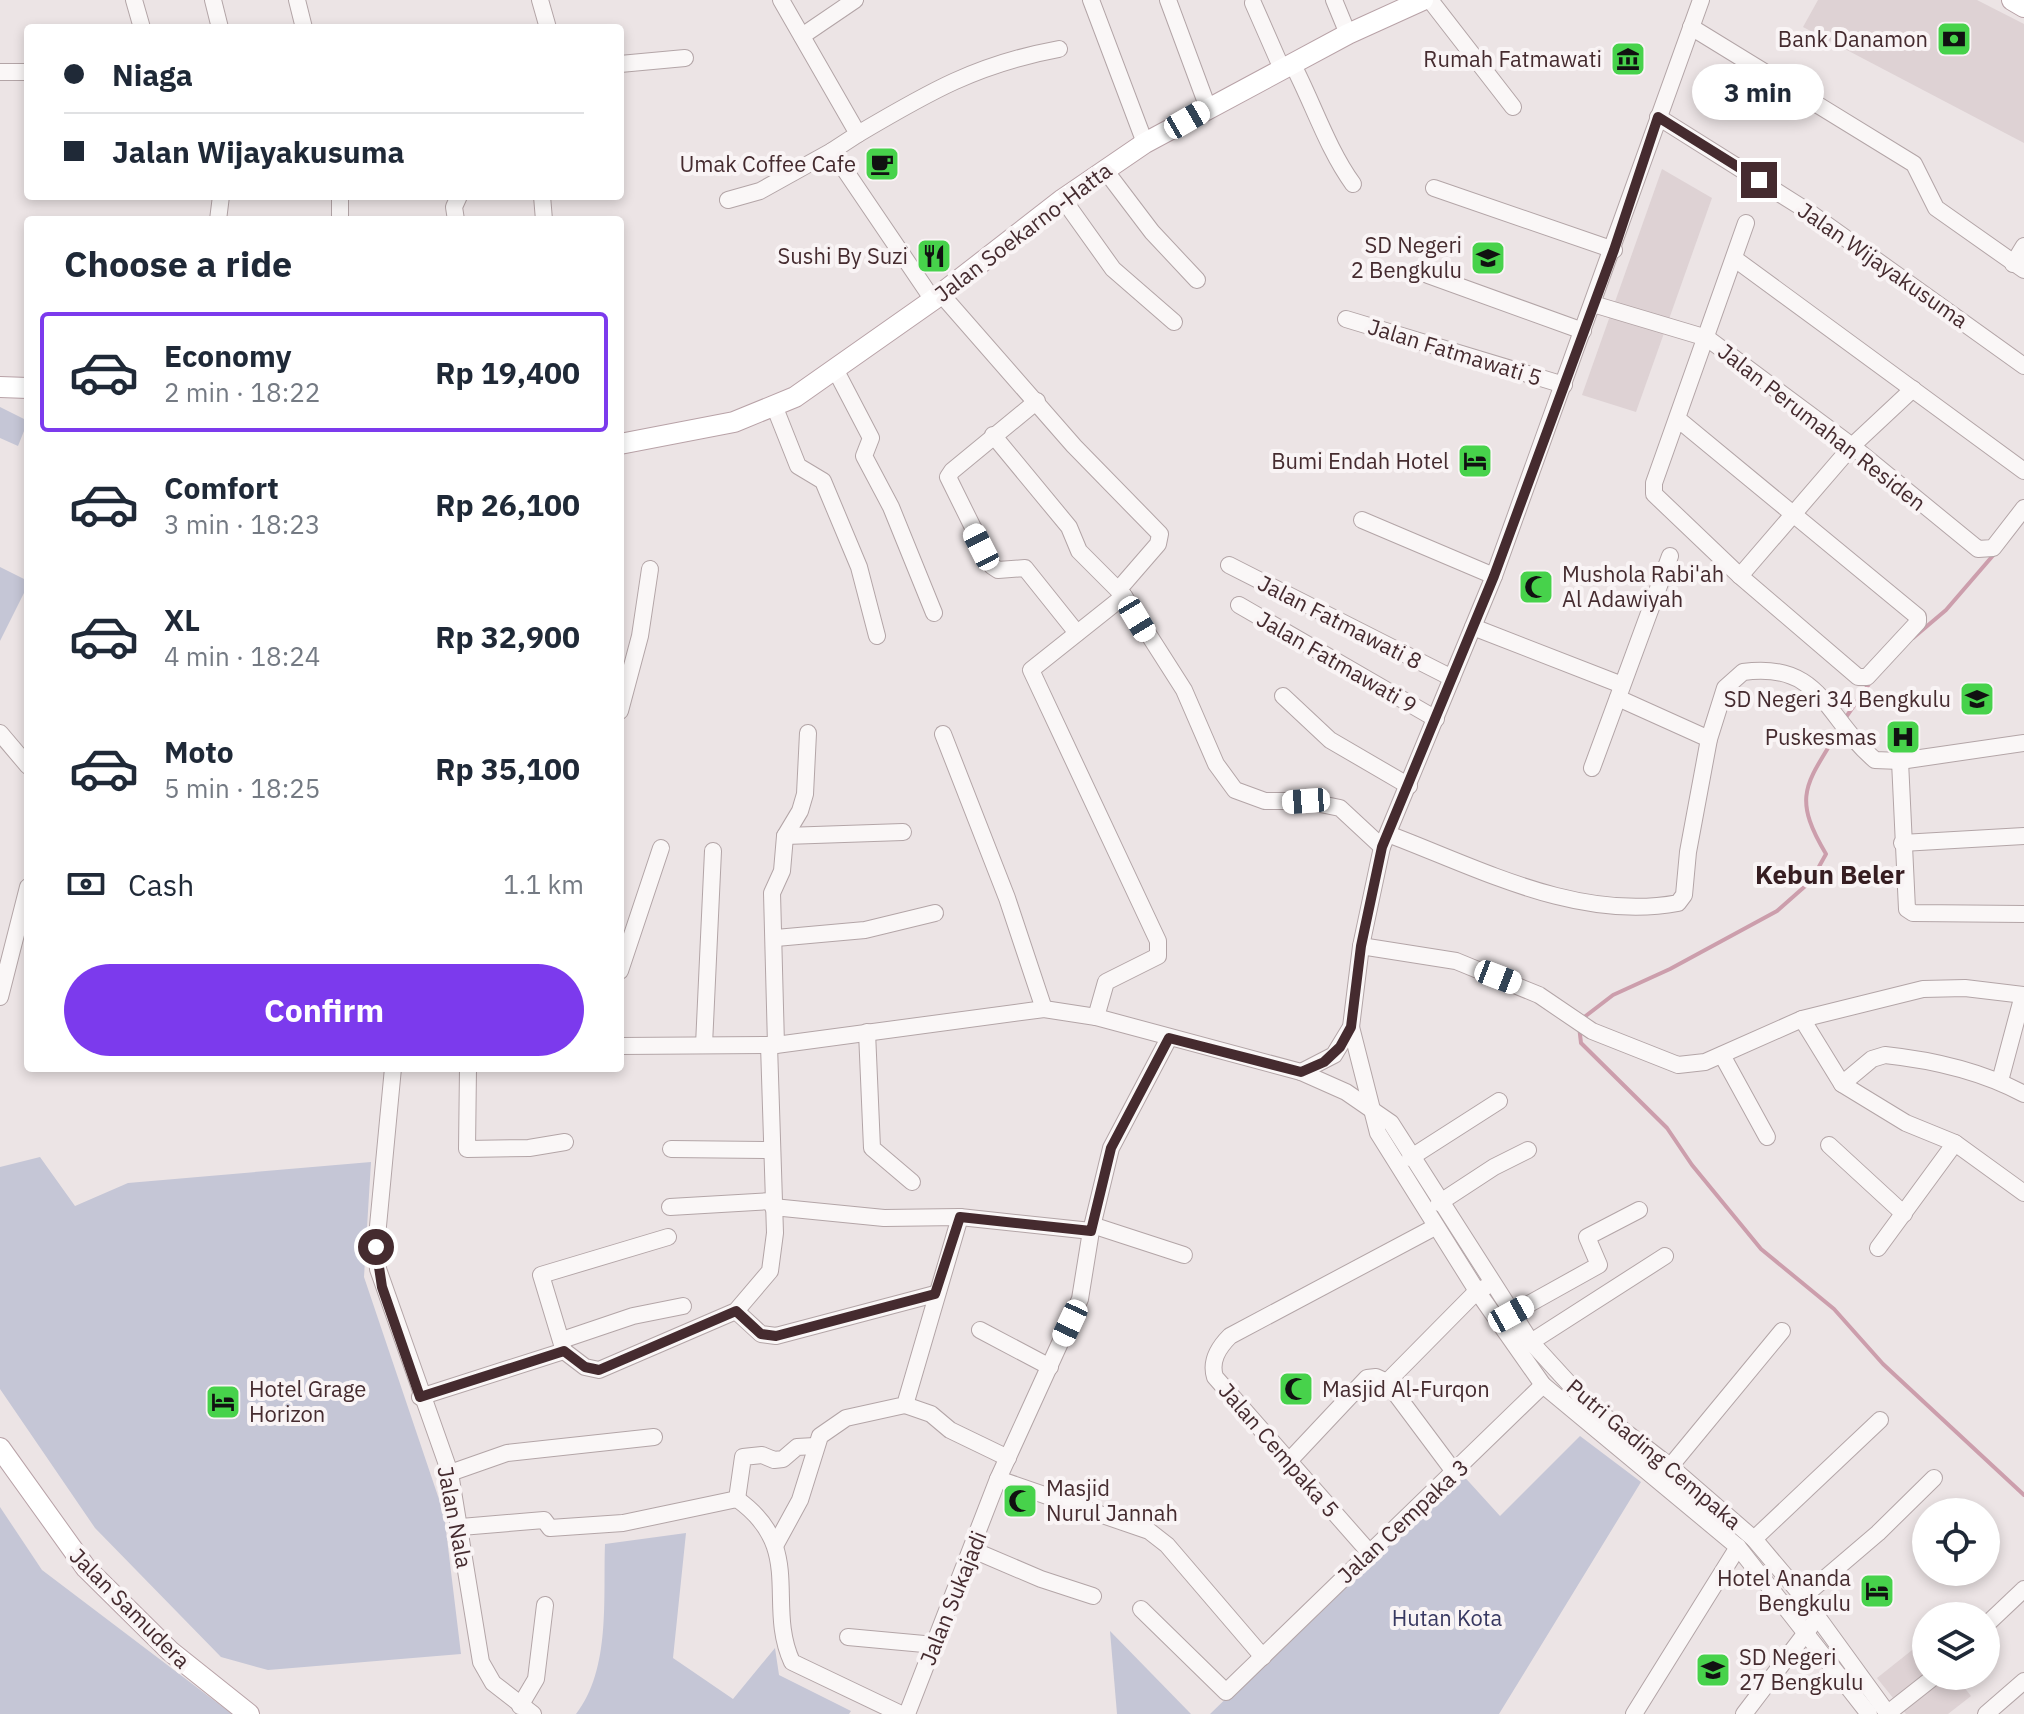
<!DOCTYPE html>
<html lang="en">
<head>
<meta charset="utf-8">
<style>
	:root { --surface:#fff; --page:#f6f6f7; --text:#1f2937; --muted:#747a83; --line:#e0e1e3; --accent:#7c3aed }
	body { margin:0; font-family:"IBM Plex Sans",sans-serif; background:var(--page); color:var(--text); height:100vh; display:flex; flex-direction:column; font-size:30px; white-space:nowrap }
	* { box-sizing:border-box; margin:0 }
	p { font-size:26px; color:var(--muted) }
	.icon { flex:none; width:44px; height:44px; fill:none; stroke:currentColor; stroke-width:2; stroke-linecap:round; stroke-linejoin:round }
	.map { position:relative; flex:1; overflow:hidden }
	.sheet { position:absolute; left:24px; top:216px; width:600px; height:856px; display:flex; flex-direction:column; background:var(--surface); border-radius:8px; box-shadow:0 4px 12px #0003 }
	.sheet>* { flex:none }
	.guide { position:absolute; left:24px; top:24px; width:600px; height:176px; border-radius:8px; box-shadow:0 4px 12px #0003; display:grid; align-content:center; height:176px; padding:0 40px; background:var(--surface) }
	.tools { position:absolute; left:1912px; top:1498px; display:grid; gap:16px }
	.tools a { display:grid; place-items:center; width:88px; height:88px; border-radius:50%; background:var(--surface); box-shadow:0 4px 12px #0003; font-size:40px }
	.end { position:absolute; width:36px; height:36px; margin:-18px; border:10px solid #452b2f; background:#fff; box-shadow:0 0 0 4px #fff }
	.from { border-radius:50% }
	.bubble { position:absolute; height:56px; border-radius:28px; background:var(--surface); box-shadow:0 4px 12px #0003; font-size:26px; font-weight:700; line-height:56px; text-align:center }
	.car { position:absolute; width:24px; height:48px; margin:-24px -12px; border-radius:10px; box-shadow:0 0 6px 2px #0007; background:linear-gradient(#fff 24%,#345 0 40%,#fff 0 76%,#345 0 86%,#fff 0) }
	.guide b { display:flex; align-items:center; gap:28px; height:76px; font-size:30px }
	.guide b+b { border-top:2px solid var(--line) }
	.guide i { width:20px; height:20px; background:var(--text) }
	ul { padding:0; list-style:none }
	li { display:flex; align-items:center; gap:24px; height:120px; margin:0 16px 12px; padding:0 24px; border:4px solid transparent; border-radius:8px }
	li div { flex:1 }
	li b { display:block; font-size:30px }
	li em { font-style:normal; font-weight:700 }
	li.active { border-color:var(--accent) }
	li>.icon { width:72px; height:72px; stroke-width:1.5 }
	h2 { padding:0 40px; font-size:36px; line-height:96px }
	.pay { display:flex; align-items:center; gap:20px; height:88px; padding:0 40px; font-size:30px }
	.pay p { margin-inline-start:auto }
	.button { display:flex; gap:16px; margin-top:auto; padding:16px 40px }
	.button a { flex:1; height:92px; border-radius:48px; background:var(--accent); color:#fff; font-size:32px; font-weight:700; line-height:92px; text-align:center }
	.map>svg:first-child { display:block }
</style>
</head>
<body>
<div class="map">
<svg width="2024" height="1714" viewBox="0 0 2024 1714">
	<rect width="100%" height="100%" fill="#ece4e5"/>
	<g fill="#ded2d4">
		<path d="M1818 0H1977L2024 24V143L1803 27Z"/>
		<path d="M1662 169 1712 198 1636 412 1582 395Z"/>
		<path d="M1926 1639V1676H1955L1971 1696 1948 1714H1906L1877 1678Z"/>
	</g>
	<g fill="#c5c6d6">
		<path d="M0 407 28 421 18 446 0 438Z"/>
		<path d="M0 567 28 581V585L0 641Z"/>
		<path d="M40 1157 75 1206 128 1183 371 1162 364 1277 444 1514 461 1654 268 1670 221 1657 95 1528 0 1389V1167Z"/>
		<path d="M1580 1436 1641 1482 1499 1714H1210L1460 1472 1500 1516Z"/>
		<path d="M0 1507 42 1570 232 1714H0Z"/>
		<path d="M686 1533 673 1658 733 1699 775 1648 779 1675 851 1711 849 1714H576C611 1669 603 1598 605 1544Z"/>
		<path d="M1110 1631 1191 1714H1117Z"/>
	</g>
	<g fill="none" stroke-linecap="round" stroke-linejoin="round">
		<g stroke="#cc9eac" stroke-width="4">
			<path d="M1913 638 1946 610 1996 552"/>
			<path d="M1844 720 1871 681"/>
			<path d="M1583 1018 1613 995 1670 969 1777 911 1811 881 1826 854C1790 794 1808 783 1840 728"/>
			<path d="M1579 1026 1581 1043 1667 1128 1692 1165 1761 1249 1834 1309 1883 1364 2024 1495"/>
		</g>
		<defs>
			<g id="minor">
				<path d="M134 0 142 28"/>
				<path d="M213 0 220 28"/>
				<path d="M297 0 304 28"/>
				<path d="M540 0 548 28"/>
				<path d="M781 0 858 134 832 151 933 300"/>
				<path d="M1091 0 1145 143"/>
				<path d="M1168 0 1208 108"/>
				<path d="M1334 0 1348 34"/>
				<path d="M1430 0 1513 107"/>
				<path d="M1253 3 1282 69"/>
				<path d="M1691 27 1914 164 1936 208 2024 270"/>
				<path d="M802 36 855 0"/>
				<path d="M1292 63C1313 103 1327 148 1353 184"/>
				<path d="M620 64 685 58"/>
				<path d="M0 72H28"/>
				<path d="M1658 117 1809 212 2024 366"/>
				<path d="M858 134C929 92 977 64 1059 49"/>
				<path d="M1105 170 1152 232 1197 280"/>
				<path d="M1434 188 1614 250"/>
				<path d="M340 196V220"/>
				<path d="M542 196 544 220"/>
				<path d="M1063 199 1113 269 1174 322"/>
				<path d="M728 200 760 191 832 151"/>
				<path d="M218 220 221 196"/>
				<path d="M456 220 454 207 459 196"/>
				<path d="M1735 259 2024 471"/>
				<path d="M2013 264 2024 246"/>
				<path d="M1428 275 1583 331"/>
				<path d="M941 294 1074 446 1160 534 1158 544 1119 589"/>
				<path d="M1593 304 1707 338 1852 446 1978 549 1993 548 2024 508"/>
				<path d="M1346 319 1564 385"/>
				<path d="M835 369 871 438 864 456 891 507 934 613"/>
				<path d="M1037 401 952 471 948 477 992 566 998 570 1025 568 1077 633"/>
				<path d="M775 408 798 466 823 481 859 567 877 636"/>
				<path d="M1679 420 1918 617V622L1867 677H1858L1740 576 1654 494V483L1746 223"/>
				<path d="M993 435 1069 527 1079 551 1124 596 1031 670 1158 941V956L1106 982 1096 1017"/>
				<path d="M1362 520 1494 576"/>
				<path d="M1229 565 1452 678"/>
				<path d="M1740 576 1852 446 1913 389"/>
				<path d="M1124 596 1184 690 1216 764 1235 790 1265 801H1306L1340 808 1382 847"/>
				<path d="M1239 605 1436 719"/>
				<path d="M1473 627 1622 685"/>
				<path d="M1283 696 1330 740 1409 786"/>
				<path d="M1618 698 1709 739"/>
				<path d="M620 711 640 636 650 569"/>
				<path d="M0 733 28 766"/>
				<path d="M943 734 1007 898 1044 1009"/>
				<path d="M1900 761 1907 909 1913 913 2024 914"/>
				<path d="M1592 768 1670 556"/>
				<path d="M1388 834C1478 868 1579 922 1678 903L1684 895 1688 852 1709 739 1725 688 1743 672C1822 661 1826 719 1875 760L1900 761 2024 743"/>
				<path d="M785 836 903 832"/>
				<path d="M1902 843 2024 836"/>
				<path d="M776 938 865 930 935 913"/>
				<path d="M1361 946 1456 961 1539 995 1592 1031 1678 1065 1705 1062 1802 1019 1842 1084 1906 1123 1955 1143"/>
				<path d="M620 971 661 848"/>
				<path d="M0 997 28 887"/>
				<path d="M1802 1019 1923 989 1965 988 2024 995"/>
				<path d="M1351 1027 1378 1133 1477 1291 1543 1385 1738 1547 1869 1714"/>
				<path d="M867 1032 872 1148 912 1182"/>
				<path d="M704 1045 713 851"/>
				<path d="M776 1045 772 893 782 871 785 836 800 811 805 794 808 733"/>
				<path d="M620 1046 776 1045 1044 1009 1096 1017 1301 1072 1334 1055 1351 1027 1361 946 1382 847 1494 576 1701 0"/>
				<path d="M1722 1055 1767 1137"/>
				<path d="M393 1068 376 1247 378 1269 450 1473 481 1662 493 1683 533 1714"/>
				<path d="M468 1068 467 1149 529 1148 565 1142"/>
				<path d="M1301 1072 1346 1092 1391 1123 1531 1342 1585 1401 1671 1467 1754 1539 1803 1597 1888 1714"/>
				<path d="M2000 1081 2023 995"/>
				<path d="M1842 1084 1872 1059 1885 1055C1932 1060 1983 1072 2024 1094"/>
				<path d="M1829 1145 1904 1214"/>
				<path d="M671 1149 772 1150"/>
				<path d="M1410 1158 1499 1101"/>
				<path d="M1439 1203 1494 1167 1528 1150"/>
				<path d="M670 1207 772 1201"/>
				<path d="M773 1207 884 1218 960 1217 1091 1231"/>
				<path d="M1095 1226 1184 1255"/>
				<path d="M668 1237 541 1275 564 1351 585 1367 599 1370 736 1311 770 1271 775 1233 769 1045"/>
				<path d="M1878 1248 1955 1143 2024 1193"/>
				<path d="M736 1311 761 1334 776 1336 935 1294"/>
				<path d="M1511 1314 1599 1265 1587 1237 1639 1210"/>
				<path d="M980 1330 1050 1367"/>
				<path d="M562 1340 633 1316 683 1306"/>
				<path d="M1531 1342 1665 1256"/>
				<path d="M420 1397 564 1351"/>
				<path d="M905 1405 931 1414 950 1430 1008 1458"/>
				<path d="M1289 1461 1367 1378 1376 1377 1387 1382"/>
				<path d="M450 1473 507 1453 654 1437"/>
				<path d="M1455 1473 1387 1382 1477 1291 1486 1287"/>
				<path d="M1664 1474 1782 1331"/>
				<path d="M998 1479 1149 1531 1167 1545 1263 1657"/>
				<path d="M737 1499 743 1457 762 1455 774 1460 783 1459 797 1447 815 1446"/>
				<path d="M461 1527 544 1520 550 1528 623 1523 737 1499C806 1548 765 1603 792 1662L901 1714"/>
				<path d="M1754 1539 1880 1420"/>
				<path d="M776 1544 800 1500 820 1436 846 1418 905 1405 960 1217"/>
				<path d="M973 1550 1041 1579 1093 1596"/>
				<path d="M1369 1552 1215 1377C1210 1361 1218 1348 1230 1336L1435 1227"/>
				<path d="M1803 1597 1878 1533 1934 1478"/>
				<path d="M1141 1609 1226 1692 1543 1385"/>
				<path d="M1986 1625 2024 1589"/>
				<path d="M848 1637 935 1645"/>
				<path d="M520 1706 536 1679 545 1605"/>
				<path d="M1888 1713 1935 1676"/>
				<path d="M907 1714 998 1479 1080 1299 1091 1231 1111 1148 1169 1038"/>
				<path d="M1634 1714 1738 1547"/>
				<path d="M1744 1714 1811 1626"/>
				<path d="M1986 1714 2024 1681"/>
			</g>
			<g id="major">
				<path d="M2012 0 2024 7"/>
				<path d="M0 387 28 388"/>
				<path d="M620 444 734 422 795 397 933 300 1063 199 1145 143 1348 34 1423 0"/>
				<path d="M0 1448 86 1568 170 1651 249 1714"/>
			</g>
		</defs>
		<use href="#minor" stroke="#b3a5a7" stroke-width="18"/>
		<use href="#major" stroke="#b8a2a7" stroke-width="22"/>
		<use href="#minor" stroke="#faf7f7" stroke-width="16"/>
		<use href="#major" stroke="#fff" stroke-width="20"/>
	</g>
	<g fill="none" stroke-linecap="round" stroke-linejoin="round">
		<path stroke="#452b2f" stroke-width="10" d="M376 1247 382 1287 420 1397 564 1351 585 1367 599 1370 736 1311 761 1334 776 1336 935 1294 960 1217 1091 1231 1111 1148 1169 1038 1301 1072 1324 1062 1340 1047 1351 1027 1361 946 1382 847 1494 576 1614 250 1658 117 1759 180"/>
	</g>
	<defs>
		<symbol id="bank-square" viewBox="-11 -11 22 22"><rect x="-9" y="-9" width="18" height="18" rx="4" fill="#47d24b" stroke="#f9f4f5"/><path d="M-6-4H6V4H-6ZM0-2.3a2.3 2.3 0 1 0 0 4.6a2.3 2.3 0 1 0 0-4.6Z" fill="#111"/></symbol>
		<symbol id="museum-square" viewBox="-11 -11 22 22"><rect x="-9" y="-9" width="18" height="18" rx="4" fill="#47d24b" stroke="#f9f4f5"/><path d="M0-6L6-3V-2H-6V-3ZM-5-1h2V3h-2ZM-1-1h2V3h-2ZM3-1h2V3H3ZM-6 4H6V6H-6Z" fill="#111"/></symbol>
		<symbol id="cafe-square" viewBox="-11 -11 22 22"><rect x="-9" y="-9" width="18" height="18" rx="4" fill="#47d24b" stroke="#f9f4f5"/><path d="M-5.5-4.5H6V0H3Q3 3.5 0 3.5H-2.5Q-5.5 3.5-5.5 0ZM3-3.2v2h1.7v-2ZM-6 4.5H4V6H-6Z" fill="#111"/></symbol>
		<symbol id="restaurant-square" viewBox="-11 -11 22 22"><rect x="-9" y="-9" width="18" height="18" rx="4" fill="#47d24b" stroke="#f9f4f5"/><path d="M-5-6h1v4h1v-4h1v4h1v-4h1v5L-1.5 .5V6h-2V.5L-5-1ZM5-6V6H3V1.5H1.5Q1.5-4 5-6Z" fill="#111"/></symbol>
		<symbol id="school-square" viewBox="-11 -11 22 22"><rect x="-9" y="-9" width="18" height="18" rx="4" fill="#47d24b" stroke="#f9f4f5"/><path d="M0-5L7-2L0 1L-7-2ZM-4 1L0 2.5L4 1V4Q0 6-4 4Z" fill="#111"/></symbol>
		<symbol id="hotel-square" viewBox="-11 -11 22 22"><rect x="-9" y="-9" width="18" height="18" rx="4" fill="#47d24b" stroke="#f9f4f5"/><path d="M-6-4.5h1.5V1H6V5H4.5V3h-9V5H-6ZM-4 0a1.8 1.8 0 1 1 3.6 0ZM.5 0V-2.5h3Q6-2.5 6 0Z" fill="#111"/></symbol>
		<symbol id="mosque-square" viewBox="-11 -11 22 22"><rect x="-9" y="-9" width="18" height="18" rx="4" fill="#47d24b" stroke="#f9f4f5"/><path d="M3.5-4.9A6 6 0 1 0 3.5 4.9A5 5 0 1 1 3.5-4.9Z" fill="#111"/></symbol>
		<symbol id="hospital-square" viewBox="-11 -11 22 22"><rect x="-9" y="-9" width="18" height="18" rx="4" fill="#47d24b" stroke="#f9f4f5"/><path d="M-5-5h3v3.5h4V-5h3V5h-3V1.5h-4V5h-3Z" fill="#111"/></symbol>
	</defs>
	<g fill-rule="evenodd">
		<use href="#bank-square" x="1934" y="19" width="40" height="40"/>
		<use href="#museum-square" x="1608" y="39" width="40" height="40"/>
		<use href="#cafe-square" x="862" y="144" width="40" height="40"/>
		<use href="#restaurant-square" x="914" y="236" width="40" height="40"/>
		<use href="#school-square" x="1468" y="238" width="40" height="40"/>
		<use href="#hotel-square" x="1455" y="441" width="40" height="40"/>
		<use href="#mosque-square" x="1516" y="567" width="40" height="40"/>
		<use href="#school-square" x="1957" y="679" width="40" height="40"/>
		<use href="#hospital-square" x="1883" y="717" width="40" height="40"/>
		<use href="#mosque-square" x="1276" y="1369" width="40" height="40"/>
		<use href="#hotel-square" x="203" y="1382" width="40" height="40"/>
		<use href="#mosque-square" x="1000" y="1481" width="40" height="40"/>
		<use href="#hotel-square" x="1857" y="1571" width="40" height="40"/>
		<use href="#school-square" x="1693" y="1650" width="40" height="40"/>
	</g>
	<g text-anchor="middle" stroke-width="8" stroke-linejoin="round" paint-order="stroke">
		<g font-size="22" fill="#452b2f" stroke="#f9f4f5" text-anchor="end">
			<text x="1928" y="47">Bank Danamon</text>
			<text x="1602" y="67">Rumah Fatmawati</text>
			<text x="856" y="172">Umak Coffee Cafe</text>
			<text x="1462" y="253">SD Negeri<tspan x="1462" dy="25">2 Bengkulu</tspan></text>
			<text x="908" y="264">Sushi By Suzi</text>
			<text x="1449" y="469">Bumi Endah Hotel</text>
			<text x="1562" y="582" text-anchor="start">Mushola Rabi'ah<tspan x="1562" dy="25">Al Adawiyah</tspan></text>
			<text x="1951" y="707">SD Negeri 34 Bengkulu</text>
			<text x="1877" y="745">Puskesmas</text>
			<text x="249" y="1397" text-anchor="start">Hotel Grage<tspan x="249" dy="25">Horizon</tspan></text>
			<text x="1322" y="1397" text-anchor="start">Masjid Al-Furqon</text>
			<text x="1046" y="1496" text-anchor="start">Masjid<tspan x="1046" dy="25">Nurul Jannah</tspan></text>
			<text x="1851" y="1586">Hotel Ananda<tspan x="1851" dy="25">Bengkulu</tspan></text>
			<text x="1739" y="1665" text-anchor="start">SD Negeri<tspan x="1739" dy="25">27 Bengkulu</tspan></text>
		</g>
		<g font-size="22" fill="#452b2f" stroke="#f9f4f5">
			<text transform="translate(1023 232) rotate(-37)" y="8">Jalan Soekarno-Hatta</text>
			<text transform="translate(1883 265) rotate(35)" y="8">Jalan Wijayakusuma</text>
			<text transform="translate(1455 352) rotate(17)" y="8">Jalan Fatmawati 5</text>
			<text transform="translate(1822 427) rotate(38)" y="8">Jalan Perumahan Residen</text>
			<text transform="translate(1340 622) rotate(27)" y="8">Jalan Fatmawati 8</text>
			<text transform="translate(1337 662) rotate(30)" y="8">Jalan Fatmawati 9</text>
			<text transform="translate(1279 1450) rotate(49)" y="8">Jalan Cempaka 5</text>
			<text transform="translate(1654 1454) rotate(40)" y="8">Putri Gading Cempaka</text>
			<text transform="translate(455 1517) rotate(79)" y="8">Jalan Nala</text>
			<text transform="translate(1403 1521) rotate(-43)" y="8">Jalan Cempaka 3</text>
			<text transform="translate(953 1598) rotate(-68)" y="8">Jalan Sukajadi</text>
			<text transform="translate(130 1608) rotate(45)" y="8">Jalan Samudera</text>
		</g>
		<g font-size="22" fill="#373861" stroke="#f9f4f5">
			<text x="1447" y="1626">Hutan Kota</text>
		</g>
		<g font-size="26" font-weight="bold" fill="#361d21" stroke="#f9f4f5">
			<text x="1830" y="884">Kebun Beler</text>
		</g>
	</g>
</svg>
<div class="tools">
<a><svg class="icon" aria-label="locate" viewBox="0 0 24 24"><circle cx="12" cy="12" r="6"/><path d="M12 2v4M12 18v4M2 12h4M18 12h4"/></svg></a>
<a><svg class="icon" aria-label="layers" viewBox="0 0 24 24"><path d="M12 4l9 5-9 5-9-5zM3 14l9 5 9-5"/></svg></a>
</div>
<i class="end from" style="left:376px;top:1247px"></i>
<i class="end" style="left:1759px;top:180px"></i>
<div class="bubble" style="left:1692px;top:64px;width:132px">3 min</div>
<i class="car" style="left:1187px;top:120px;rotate:60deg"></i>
<i class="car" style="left:981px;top:547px;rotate:333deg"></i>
<i class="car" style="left:1137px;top:619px;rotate:149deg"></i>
<i class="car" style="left:1306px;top:801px;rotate:266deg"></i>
<i class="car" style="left:1498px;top:977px;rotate:111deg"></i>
<i class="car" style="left:1511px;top:1314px;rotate:61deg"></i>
<i class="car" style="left:1070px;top:1323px;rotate:205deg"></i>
<div class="guide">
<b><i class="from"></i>Niaga</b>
<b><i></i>Jalan Wijayakusuma</b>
</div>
<section class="sheet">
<h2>Choose a ride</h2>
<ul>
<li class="active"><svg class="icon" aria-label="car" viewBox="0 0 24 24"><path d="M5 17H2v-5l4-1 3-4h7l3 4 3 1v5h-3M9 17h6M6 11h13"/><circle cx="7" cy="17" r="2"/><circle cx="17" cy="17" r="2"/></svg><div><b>Economy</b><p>2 min · 18:22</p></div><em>Rp 19,400</em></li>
<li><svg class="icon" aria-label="car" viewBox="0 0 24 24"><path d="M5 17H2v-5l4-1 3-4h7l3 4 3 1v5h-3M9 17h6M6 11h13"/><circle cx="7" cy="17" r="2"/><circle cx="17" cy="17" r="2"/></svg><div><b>Comfort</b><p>3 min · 18:23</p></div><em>Rp 26,100</em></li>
<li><svg class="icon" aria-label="car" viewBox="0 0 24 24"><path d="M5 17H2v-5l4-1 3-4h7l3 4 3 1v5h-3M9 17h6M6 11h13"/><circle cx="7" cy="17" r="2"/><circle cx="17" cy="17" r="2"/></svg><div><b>XL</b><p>4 min · 18:24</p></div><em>Rp 32,900</em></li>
<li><svg class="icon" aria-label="car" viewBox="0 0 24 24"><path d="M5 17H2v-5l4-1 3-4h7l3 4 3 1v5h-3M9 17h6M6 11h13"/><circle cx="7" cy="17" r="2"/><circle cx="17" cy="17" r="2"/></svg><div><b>Moto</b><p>5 min · 18:25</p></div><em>Rp 35,100</em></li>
</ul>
<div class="pay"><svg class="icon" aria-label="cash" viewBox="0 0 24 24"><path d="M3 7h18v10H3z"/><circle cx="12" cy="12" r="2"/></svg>Cash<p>1.1 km</p></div>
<div class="button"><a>Confirm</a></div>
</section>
</div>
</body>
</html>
